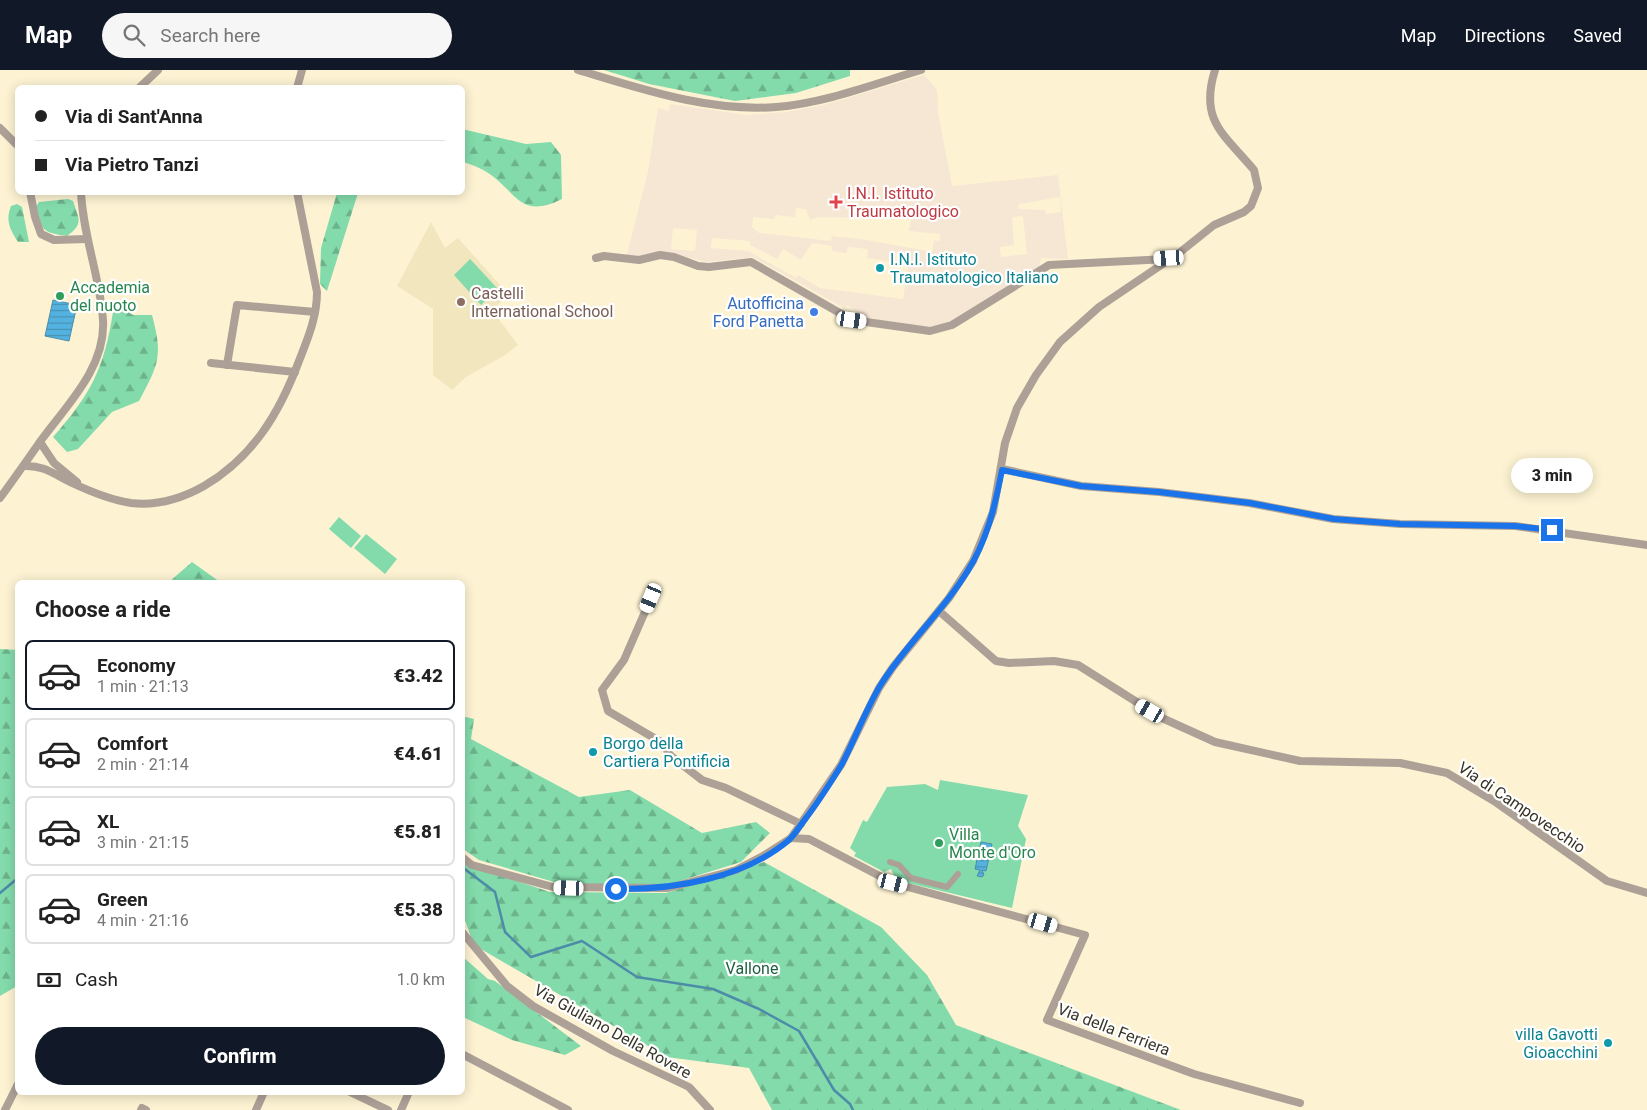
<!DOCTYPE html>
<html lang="en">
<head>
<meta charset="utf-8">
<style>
	:root { --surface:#fff; --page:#f6f6f6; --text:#222; --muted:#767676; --line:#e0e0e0; --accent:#111827 }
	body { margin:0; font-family:Roboto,sans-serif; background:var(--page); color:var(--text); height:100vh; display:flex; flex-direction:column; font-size:19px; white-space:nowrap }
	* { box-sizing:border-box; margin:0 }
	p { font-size:16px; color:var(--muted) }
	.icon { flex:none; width:28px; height:28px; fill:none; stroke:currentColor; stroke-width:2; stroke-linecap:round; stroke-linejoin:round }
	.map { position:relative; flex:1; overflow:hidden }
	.panel { position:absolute; left:15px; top:510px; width:450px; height:515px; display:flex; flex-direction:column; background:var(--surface); border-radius:8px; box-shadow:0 2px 12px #0003 }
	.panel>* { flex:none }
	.guide { position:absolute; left:15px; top:15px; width:450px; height:110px; border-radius:8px; box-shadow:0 2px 12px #0003; display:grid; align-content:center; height:110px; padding:0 20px; background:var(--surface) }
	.end { position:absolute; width:22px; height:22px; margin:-11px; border:6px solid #1a73e8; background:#fff; box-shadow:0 0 0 2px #fff }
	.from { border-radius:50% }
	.bubble { position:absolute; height:35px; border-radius:18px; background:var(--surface); box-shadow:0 2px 12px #0003; font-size:16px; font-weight:800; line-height:35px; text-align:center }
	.car { position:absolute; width:15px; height:30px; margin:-15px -8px; border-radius:6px; box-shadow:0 0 4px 1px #0007; background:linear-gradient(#fff 24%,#345 0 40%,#fff 0 76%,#345 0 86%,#fff 0) }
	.guide b { display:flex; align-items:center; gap:18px; height:48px; font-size:19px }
	.guide b+b { border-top:1px solid var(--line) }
	.guide i { width:12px; height:12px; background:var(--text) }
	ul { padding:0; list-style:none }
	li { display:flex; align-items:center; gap:15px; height:70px; margin:0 10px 8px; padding:0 10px; border:2px solid var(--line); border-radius:8px }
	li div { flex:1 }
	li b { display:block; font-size:19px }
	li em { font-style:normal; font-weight:800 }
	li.on { border-color:var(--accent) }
	li>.icon { width:45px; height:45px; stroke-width:1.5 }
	h2 { padding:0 20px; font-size:22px; line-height:60px }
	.pay { display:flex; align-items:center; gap:12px; height:55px; padding:0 20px; font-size:19px }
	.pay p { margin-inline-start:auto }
	.primary-button { display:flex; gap:10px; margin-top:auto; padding:10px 20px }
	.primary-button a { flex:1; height:58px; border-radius:30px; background:var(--accent); color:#fff; font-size:20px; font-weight:800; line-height:58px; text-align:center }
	header { display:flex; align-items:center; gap:30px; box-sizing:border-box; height:70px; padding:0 25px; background:var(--accent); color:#fff }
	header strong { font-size:24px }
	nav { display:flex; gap:28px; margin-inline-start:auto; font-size:18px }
	.search { width:350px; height:45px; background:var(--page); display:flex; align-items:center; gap:12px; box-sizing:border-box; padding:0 18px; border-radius:28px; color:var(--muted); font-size:19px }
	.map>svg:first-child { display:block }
</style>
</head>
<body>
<header>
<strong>Map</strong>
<div class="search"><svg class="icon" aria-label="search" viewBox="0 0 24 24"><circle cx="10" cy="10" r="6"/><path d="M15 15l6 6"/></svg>Search here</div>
<nav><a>Map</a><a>Directions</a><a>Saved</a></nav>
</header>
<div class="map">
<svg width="1647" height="1040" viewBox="0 0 1647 1040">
	<defs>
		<pattern id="forest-firs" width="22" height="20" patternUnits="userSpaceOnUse" patternTransform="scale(1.25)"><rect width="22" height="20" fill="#83dbab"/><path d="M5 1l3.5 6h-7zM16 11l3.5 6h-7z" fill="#6cb28b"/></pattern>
		<pattern id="water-rules" width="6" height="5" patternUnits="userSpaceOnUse" patternTransform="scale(1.25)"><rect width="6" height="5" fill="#54b2e0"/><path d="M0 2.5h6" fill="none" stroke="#4792b6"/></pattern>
	</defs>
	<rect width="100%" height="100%" fill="#fdf3d3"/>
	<path fill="#f2e6bf" d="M431 152 445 178 458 168 509 225 492 240 518 275 505 285 466 307 452 320 433 305V239L397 216Z"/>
	<path fill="#f6e6d4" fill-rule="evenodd" d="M924 5 937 20 938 42 952 116 1058 105 1068 189 1041 188 1039 198 949 253 937 258 863 248 848 235 844 238 753 187 708 192 660 182 635 188H626L648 102 658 38 669 41 670 34 747 45 786 42 824 35ZM1060 127 1061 142 1046 144 1045 140 1018 139 1019 134ZM796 138 806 139 810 150 819 147 911 149 909 161 940 164V171L934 170 932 182 867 170 832 166 831 171 759 163 752 157 753 147 774 149 775 145 795 147ZM1023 146 1027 184 1001 187 1000 177 1014 175 1012 147ZM673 158 697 160 695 181 671 179ZM712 168 750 171V175L777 189 783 179 801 190 812 173 832 176V181L846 183 848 177 868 179 867 188 895 192 896 183 910 185 903 229 820 218 798 205 796 208 748 181 711 178Z"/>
	<g fill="url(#forest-firs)">
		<path d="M604 0H850V6L796 23 735 31 649 14Z"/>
		<path d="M462 59 526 74 551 72 561 85 562 129C518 151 516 119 485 101 478 97 470 94 463 92Z"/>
		<path d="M337 123H358L327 221 320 214 321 178Z"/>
		<path d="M68 129 73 131C79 149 84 154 67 166 42 162 43 162 36 137L39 132Z"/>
		<path d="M17 134 22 137 29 172H18C10 160 5 150 11 136Z"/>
		<path d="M123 238 133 245H152C163 286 159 294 139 331L112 342 78 379 67 382 53 367C91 324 104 299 113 242Z"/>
		<path d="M192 492 220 512H169Z"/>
		<path d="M0 579 18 580 17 916 0 926Z"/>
		<path d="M462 646 474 649 471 669 579 727 630 720 702 763 756 752 770 763 741 792 667 815 603 816 554 812 479 790 463 779Z"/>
		<path d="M764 792 881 857 927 905 956 955 1181 1040H772L749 998 667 987 474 875 463 845V793L550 822 666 823Z"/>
		<path d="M462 886 488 909 495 911 581 976 565 985 512 970 463 947Z"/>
	</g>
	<g fill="#83dbab">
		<path d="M470 189 498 219 481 235 454 205Z"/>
		<path d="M339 447 361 466 351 478 329 459Z"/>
		<path d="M366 464 397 489 385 504 354 478Z"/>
		<path d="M940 710 1028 725 1018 756 1026 769 1012 838 896 810 891 799 884 802 854 786 856 783 850 778 863 750 867 752 887 717 925 714 938 720Z"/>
	</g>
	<g fill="url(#water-rules)" stroke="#4c8ca9">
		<path d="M53 230 77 235 69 271 45 266Z"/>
		<path d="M981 772 992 774 986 801 982 800 984 805 982 807 977 806 980 800 975 799Z"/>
	</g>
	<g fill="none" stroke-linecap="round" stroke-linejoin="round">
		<g stroke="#4c8ca9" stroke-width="2.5">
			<path d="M462 797 495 822 505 862 531 887 582 871 637 907 713 919 759 939 799 961 834 1020 850 1034 853 1040"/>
			<path d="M0 823 18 808"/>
		</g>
		<path stroke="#ada197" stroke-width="6" d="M890 792 899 795 911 808 947 817 958 804"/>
		<g stroke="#ada197" stroke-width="8">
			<path d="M578 0C642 19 708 42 776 37 825 33 874 14 921 0"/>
			<path d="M139 18 158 0"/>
			<path d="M297 18 302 0"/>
			<path d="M0 58 18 76"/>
			<path d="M30 122 35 147 41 164 54 170 87 169"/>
			<path d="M596 188 604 186 639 190 660 185 674 187 698 196 709 197 751 192 852 250 930 261 952 255 1049 195 1167 189"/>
			<path d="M211 293 295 302"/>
			<path d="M227 295 237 235 315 242"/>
			<path d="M40 372 54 393 77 412"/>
			<path d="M24 396C43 395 54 404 70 412 89 421 110 430 131 433 157 436 181 429 204 416 253 387 279 344 299 291 308 268 317 247 317 222L297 122"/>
			<path d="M1002 399 1081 416 1159 422 1249 433 1333 449 1400 454 1515 456 1647 475"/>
			<path d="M0 428C14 409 28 389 42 369 67 335 106 297 103 250 100 207 83 166 81 122"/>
			<path d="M651 528 624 590 602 620 608 641 661 672 671 686 702 710 726 718 801 754"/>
			<path d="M939 541 996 591 1009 593 1054 591 1078 595 1162 648 1215 672 1300 691 1400 693 1447 703 1494 731 1607 811 1647 823"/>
			<path d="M791 768 809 769 893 813 1085 865 1047 950 1194 1004 1300 1033"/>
			<path d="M462 787 472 795 553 817 668 818 736 800 763 786 791 768 841 695 879 618 893 597 949 528 973 491 993 442 1005 373 1017 338 1036 305 1060 272 1099 237 1179 183 1214 155 1244 142 1251 136 1258 118 1254 100C1224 64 1199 51 1215 0"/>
			<path d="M463 863 507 916 533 936 613 981 689 1017 710 1040"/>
			<path d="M462 984 568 1040"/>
			<path d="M350 1022 388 1040"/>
			<path d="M5 1040 18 1014"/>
			<path d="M141 1040 142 1038 146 1040"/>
			<path d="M256 1040 264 1022"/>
			<path d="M401 1040 409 1022"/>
		</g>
	</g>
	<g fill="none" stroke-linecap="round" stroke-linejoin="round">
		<path stroke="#1a73e8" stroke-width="6" d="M616 819C673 820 746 808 790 769 796 763 801 754 806 748 819 731 831 712 842 694 855 669 865 641 880 616 905 575 942 543 967 502 987 471 995 436 1002 400L1081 416 1159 422 1250 433 1334 449 1400 454 1515 456 1552 460"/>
	</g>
	<path fill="#e0444e" stroke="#fff" stroke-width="2" d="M833.5 124.5h5v5h5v5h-5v5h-5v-5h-5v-5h5z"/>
	<g fill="#0f9aa8" stroke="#fff" stroke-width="2">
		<circle cx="880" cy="198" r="5"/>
		<circle cx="593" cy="682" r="5"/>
		<circle cx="1608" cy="973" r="5"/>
	</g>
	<g fill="#2e9e5b" stroke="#fff" stroke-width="2">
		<circle cx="60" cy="226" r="5"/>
		<circle cx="939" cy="773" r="5"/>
	</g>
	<circle fill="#8d6e63" stroke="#fff" stroke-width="2" cx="461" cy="232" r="5"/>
	<circle fill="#3f7fe0" stroke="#fff" stroke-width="2" cx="814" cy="242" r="5"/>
	<g text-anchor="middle" stroke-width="4.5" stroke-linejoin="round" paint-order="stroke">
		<g font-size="16" fill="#be3a42" stroke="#fff" text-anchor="start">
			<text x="847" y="129">I.N.I. Istituto<tspan x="847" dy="18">Traumatologico</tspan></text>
		</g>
		<g font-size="16" fill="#0d838f" stroke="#fff" text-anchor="start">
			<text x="890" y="195">I.N.I. Istituto<tspan x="890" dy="18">Traumatologico Italiano</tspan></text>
			<text x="603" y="679">Borgo della<tspan x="603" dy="18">Cartiera Pontificia</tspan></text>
			<text x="1598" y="970" text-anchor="end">villa Gavotti<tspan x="1598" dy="18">Gioacchini</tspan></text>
		</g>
		<g font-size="16" fill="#27864d" stroke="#fff" text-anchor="start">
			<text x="70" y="223">Accademia<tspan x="70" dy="18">del nuoto</tspan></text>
			<text x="949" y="770">Villa<tspan x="949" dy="18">Monte d'Oro</tspan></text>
		</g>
		<g font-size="16" fill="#785e54" stroke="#fff" text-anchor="start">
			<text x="471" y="229">Castelli<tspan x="471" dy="18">International School</tspan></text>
		</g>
		<g font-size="16" fill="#366cbe" stroke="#fff" text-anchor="end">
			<text x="804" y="239">Autofficina<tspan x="804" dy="18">Ford Panetta</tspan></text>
		</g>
		<g font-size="16" fill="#383428" stroke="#fff">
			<text transform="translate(1522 737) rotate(34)" y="6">Via di Campovecchio</text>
			<text transform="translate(1114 959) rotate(21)" y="6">Via della Ferriera</text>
			<text transform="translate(613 961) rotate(29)" y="6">Via Giuliano Della Rovere</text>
		</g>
		<g font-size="16" fill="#1e5f40" stroke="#fff">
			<text x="752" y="904">Vallone</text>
		</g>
	</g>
</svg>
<i class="end from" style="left:616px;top:819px"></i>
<i class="end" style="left:1552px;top:460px"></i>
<div class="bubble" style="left:1511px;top:388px;width:82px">3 min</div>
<i class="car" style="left:1169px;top:188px;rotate:267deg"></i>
<i class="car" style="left:852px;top:250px;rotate:98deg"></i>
<i class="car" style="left:651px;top:528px;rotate:203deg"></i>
<i class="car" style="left:1150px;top:641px;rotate:300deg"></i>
<i class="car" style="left:893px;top:813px;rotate:104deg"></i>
<i class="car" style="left:569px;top:818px;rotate:272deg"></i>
<i class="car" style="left:1043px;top:853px;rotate:106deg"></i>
<div class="guide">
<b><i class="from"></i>Via di Sant'Anna</b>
<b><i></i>Via Pietro Tanzi</b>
</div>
<section class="panel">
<h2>Choose a ride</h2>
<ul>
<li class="on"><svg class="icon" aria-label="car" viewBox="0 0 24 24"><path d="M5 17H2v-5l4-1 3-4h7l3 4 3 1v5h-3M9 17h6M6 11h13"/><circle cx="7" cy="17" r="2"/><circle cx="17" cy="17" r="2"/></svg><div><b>Economy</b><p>1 min · 21:13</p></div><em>€3.42</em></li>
<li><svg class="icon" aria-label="car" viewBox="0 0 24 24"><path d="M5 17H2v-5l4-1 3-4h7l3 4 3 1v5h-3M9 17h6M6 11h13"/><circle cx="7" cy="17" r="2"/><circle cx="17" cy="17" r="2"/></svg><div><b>Comfort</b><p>2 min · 21:14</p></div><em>€4.61</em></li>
<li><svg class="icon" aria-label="car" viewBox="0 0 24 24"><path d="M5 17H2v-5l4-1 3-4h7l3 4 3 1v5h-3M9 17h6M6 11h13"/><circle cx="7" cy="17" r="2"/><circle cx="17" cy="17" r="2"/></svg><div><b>XL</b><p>3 min · 21:15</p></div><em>€5.81</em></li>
<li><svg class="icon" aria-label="car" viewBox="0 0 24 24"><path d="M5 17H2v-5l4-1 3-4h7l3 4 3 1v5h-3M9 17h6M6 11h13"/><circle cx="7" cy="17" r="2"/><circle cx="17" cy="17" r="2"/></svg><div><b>Green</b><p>4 min · 21:16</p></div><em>€5.38</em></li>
</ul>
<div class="pay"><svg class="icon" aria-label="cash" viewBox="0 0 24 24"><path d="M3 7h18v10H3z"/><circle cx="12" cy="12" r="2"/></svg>Cash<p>1.0 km</p></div>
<div class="primary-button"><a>Confirm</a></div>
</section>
</div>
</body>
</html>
